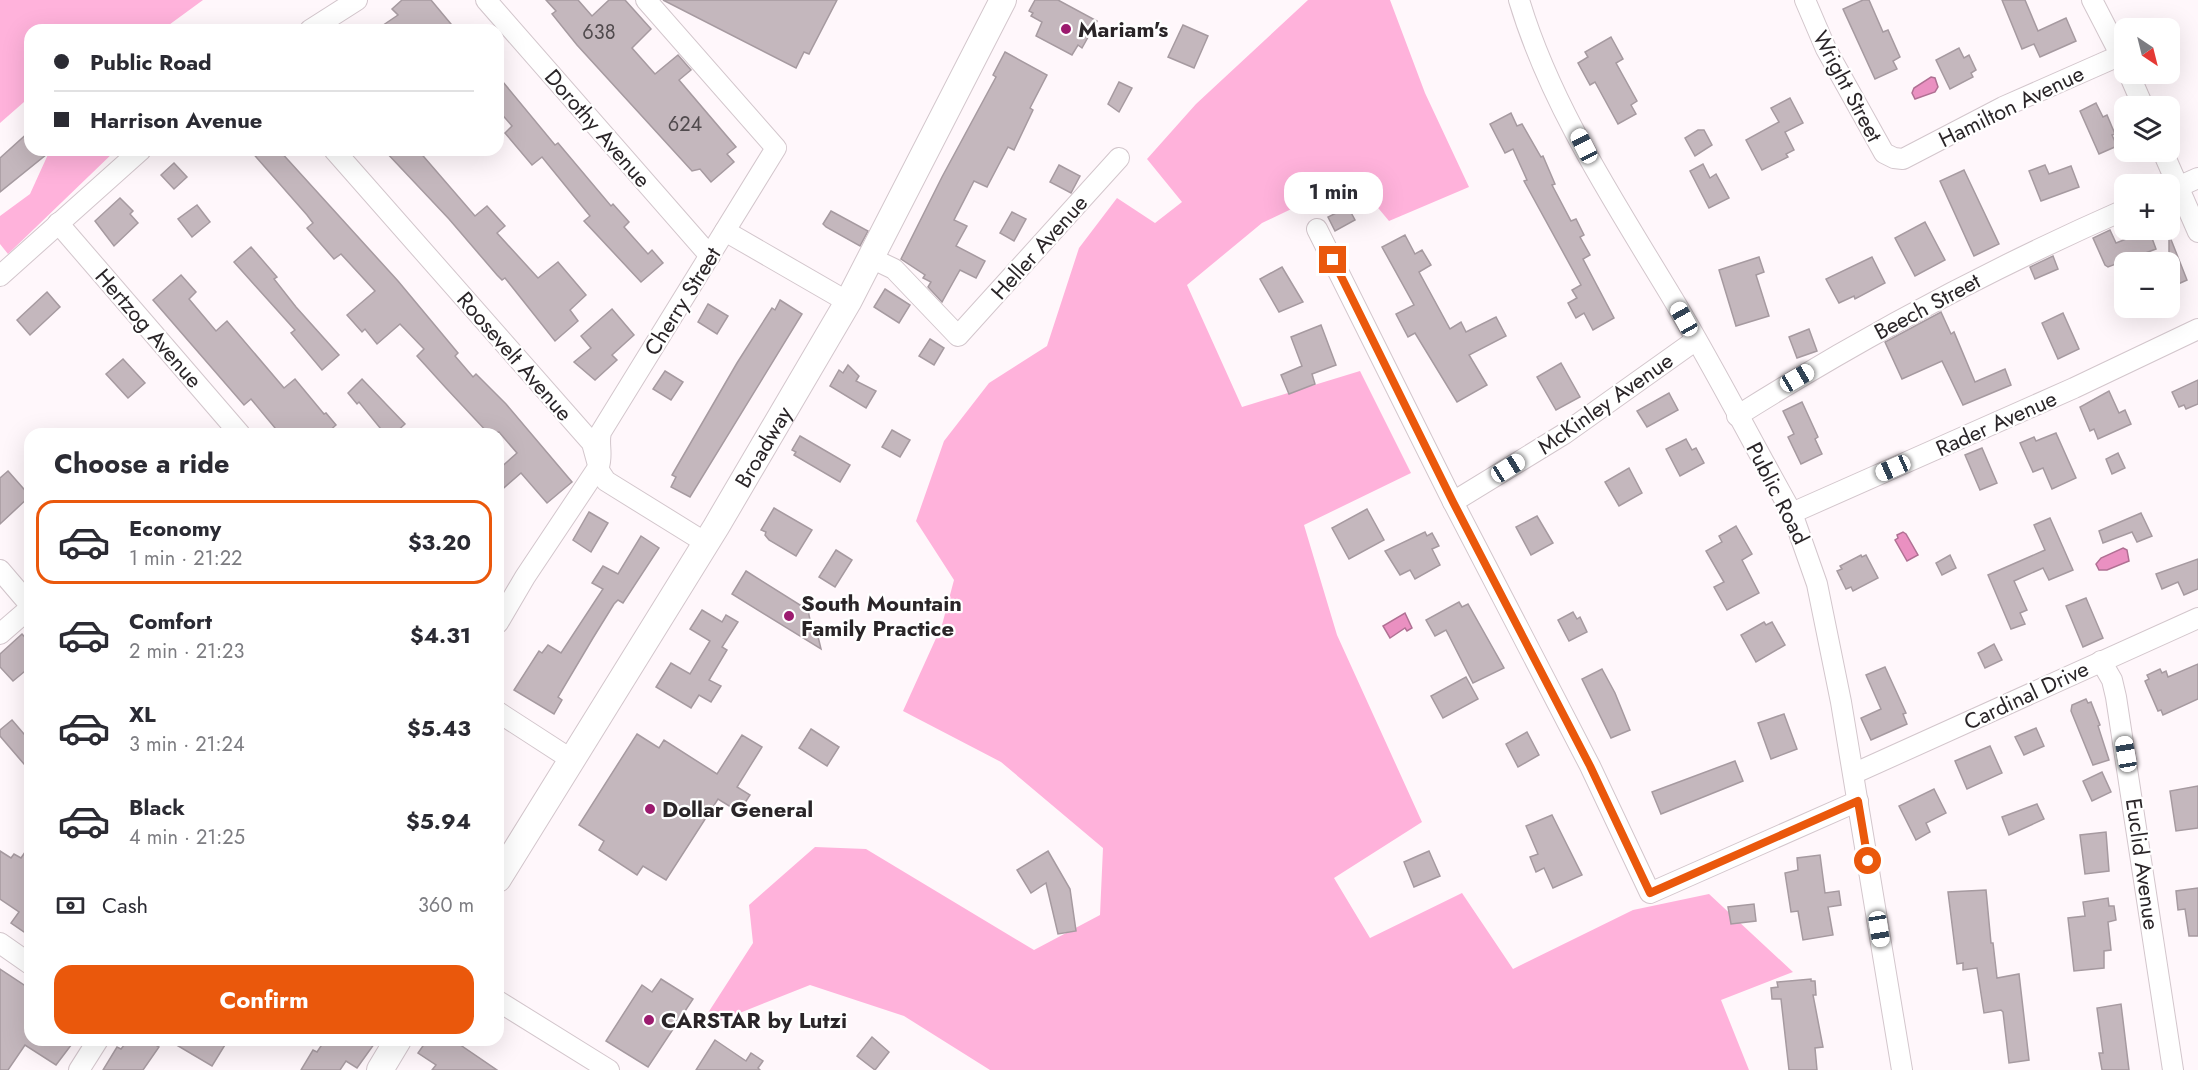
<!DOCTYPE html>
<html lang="en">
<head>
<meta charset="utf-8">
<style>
	:root { --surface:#fff; --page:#f7f7f7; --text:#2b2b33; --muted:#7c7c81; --line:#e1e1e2; --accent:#ea580c }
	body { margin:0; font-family:Jost,sans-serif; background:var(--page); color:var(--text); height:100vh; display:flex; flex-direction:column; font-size:22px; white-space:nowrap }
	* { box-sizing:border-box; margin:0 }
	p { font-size:20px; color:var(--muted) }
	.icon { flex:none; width:33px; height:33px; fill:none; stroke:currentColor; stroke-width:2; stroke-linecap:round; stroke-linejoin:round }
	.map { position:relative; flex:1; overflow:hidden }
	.sheet { position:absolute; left:24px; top:428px; width:480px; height:618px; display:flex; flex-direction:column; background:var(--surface); border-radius:18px; box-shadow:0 6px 24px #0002 }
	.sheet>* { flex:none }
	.guide { position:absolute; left:24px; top:24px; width:480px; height:132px; border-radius:18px; box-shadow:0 6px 24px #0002; display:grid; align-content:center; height:132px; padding:0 30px; background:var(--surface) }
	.needle { width:39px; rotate:145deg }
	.fabs { position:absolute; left:2114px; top:18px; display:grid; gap:12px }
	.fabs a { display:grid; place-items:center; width:66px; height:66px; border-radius:12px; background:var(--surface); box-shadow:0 6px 24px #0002; font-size:30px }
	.end { position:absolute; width:27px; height:27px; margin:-14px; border:8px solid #ea580c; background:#fff; box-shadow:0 0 0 3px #fff }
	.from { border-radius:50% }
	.bubble { position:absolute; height:42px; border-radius:18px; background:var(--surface); box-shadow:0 6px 24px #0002; font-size:20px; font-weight:700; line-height:42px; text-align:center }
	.car { position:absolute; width:18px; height:36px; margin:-18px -9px; border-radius:8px; box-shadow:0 0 4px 2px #0007; background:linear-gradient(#fff 24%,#345 0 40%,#fff 0 76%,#345 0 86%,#fff 0) }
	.guide b { display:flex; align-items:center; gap:21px; height:57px; font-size:22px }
	.guide b+b { border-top:2px solid var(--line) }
	.guide i { width:15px; height:15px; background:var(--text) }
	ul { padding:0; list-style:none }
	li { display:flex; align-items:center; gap:18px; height:84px; margin:0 12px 9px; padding:0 18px; border:3px solid transparent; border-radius:18px }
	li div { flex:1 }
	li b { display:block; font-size:22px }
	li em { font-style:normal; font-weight:700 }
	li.selected { border-color:var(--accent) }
	li>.icon { width:54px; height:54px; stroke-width:1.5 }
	h2 { padding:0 30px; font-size:27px; line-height:72px }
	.pay { display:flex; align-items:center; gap:15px; height:66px; padding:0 30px; font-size:22px }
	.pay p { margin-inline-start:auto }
	.cta { display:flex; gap:12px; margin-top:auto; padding:12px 30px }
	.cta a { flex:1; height:69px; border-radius:18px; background:var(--accent); color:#fff; font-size:24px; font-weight:700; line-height:69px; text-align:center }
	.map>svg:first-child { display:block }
</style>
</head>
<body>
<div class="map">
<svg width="2198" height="1070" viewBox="0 0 2198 1070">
	<rect width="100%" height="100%" fill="#fff7fb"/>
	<g fill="#ffb2db">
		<path d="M0 0H203L162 30H30V109L24 102 0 123Z"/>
		<path d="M1308 0H1390L1425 93 1469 187 1389 221 1354 179 1262 223 1187 285 1242 407 1360 371 1411 473 1304 525 1337 635 1422 822 1334 878 1370 938 1462 893 1513 969 1633 910 1709 894 1793 972 1721 1000 1749 1070H990L904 1016 810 985 697 1030 753 943 749 905 815 847 866 849 1034 950 1100 915 1103 848 1001 762 903 711 942 625 954 580 916 521 944 441 989 383 1047 346 1079 248 1117 198 1155 223 1182 202 1147 159 1196 104Z"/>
		<path d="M50 150H116L8 254 0 244V216L30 194Z"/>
	</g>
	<g fill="#ea90c1" stroke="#b07093" stroke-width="1.5">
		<path d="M1931 77 1935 78 1938 87 1935 92 1915 99 1912 93 1914 88Z"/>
		<path d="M1903 532 1906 534 1918 555 1907 561 1895 540 1898 538 1897 535Z"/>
		<path d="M2123 548 2127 550 2129 561 2107 570H2099L2096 564 2101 558Z"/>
		<path d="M1405 613 1412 628 1407 631 1405 628 1390 638 1383 626Z"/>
	</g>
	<g fill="#c4b7bd" stroke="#a69aa0" stroke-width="1.5">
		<path d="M402 0H431L456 30H376L398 15 392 9Z"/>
		<path d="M546 0H578L592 16 609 0H625L651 29 632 48 655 74 678 55 691 70 679 80 736 147 727 154 734 162 711 182 700 169 692 171 577 45 552 14 556 11Z"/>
		<path d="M663 0H837L809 54 804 52 796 68Z"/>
		<path d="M1035 0H1058L1097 21 1082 48 1078 45 1072 55 1036 36 1042 22 1031 16 1033 13 1029 11Z"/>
		<path d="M1863 0H1869L1883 32 1888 30 1900 57 1893 61 1897 69 1875 79 1843 9Z"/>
		<path d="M2002 0H2025L2038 31 2066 18 2076 41 2040 57 2034 44 2022 49Z"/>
		<path d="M1183 25 1208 36 1194 68 1168 57Z"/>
		<path d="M1611 37 1623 59 1616 63 1637 101 1631 105 1636 114 1618 124 1595 82 1590 85 1578 63 1588 57 1585 52Z"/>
		<path d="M1959 48 1964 58 1969 55 1976 70 1971 73 1973 77 1950 89 1936 60Z"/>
		<path d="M1005 52 1047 75 1030 108 1033 110 1014 150 1008 147 987 187 974 181 954 220 967 226 956 246 985 261 976 278 960 270 942 302 928 287 931 282 923 278 925 275 901 259 942 177 996 77 993 75Z"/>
		<path d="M498 76 555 145 558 143 611 206 613 204 629 222 624 227 648 254 652 250 663 263 641 282 584 221 590 216 542 157 532 165 505 133 512 126 498 110Z"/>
		<path d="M1119 82 1132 88 1119 112 1108 104Z"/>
		<path d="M1790 98 1803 123 1785 132 1794 150 1786 154 1788 157 1762 170 1746 140 1779 122 1771 108Z"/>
		<path d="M2096 103 2103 117 2107 115 2115 134 2112 135 2117 146 2099 154 2080 111Z"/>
		<path d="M1511 113 1517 126 1522 124 1541 157 1543 156 1555 184 1552 185 1571 221 1576 219 1584 235 1580 237 1590 255 1583 259 1614 318 1593 330 1584 313 1576 318 1568 303 1577 298 1572 290 1581 285 1524 181 1527 180 1513 149 1505 153 1490 124Z"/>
		<path d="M1698 130H1704L1712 145 1695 156 1685 138Z"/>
		<path d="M30 131V150H52L0 192V158Z"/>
		<path d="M250 150H279L398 281 458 353 455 356 473 377 476 374 506 404 572 482 547 503 521 473 498 493V470L517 453 499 432 489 434 446 388 417 356 424 349 400 324 377 344 365 329 362 332 347 315 375 291 341 254 334 259 307 228 313 223 307 215Z"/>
		<path d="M384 150H418L475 216 487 206 505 226 497 233 538 278 558 262 586 295 570 310 578 321 555 341 505 278 502 280 497 275 449 219Z"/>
		<path d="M174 163 187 177 174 189 161 175Z"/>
		<path d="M1703 164 1710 178 1716 174 1729 198 1709 208 1690 171Z"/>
		<path d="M1059 165 1080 176 1071 193 1050 182Z"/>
		<path d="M2045 165 2049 174 2071 166 2079 187 2041 201 2029 171Z"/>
		<path d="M1964 170 1999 244 1974 256 1940 181Z"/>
		<path d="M120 198 133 211 130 214 138 223 114 246 95 221Z"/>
		<path d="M197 205 210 222 192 237 178 219Z"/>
		<path d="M1348 207 1355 220 1335 231 1328 217Z"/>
		<path d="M831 211 868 231 860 246 826 227 823 224Z"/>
		<path d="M1012 212 1026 219 1014 241 1000 233Z"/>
		<path d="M1925 222 1945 260 1915 276 1895 238Z"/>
		<path d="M2110 230 2116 243 2149 230 2156 249 2108 267 2105 265 2093 238Z"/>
		<path d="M1405 235 1415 254 1422 250 1431 265 1419 272 1450 329 1461 322 1466 332 1496 317 1506 336 1469 355 1487 385 1457 402 1415 333 1408 337 1396 314 1414 305 1382 247Z"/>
		<path d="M2170 237 2187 280 2169 288V238Z"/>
		<path d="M251 247 277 277 274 279 296 307 339 355 322 370 291 333 295 330 234 262Z"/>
		<path d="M2053 256 2058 269 2035 279 2030 267Z"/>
		<path d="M1759 257 1764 272 1756 275 1769 316 1736 326 1719 270Z"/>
		<path d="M1872 257 1885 283 1855 299 1854 296 1839 303 1826 279Z"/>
		<path d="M1282 267 1303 302 1279 312 1260 279Z"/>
		<path d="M181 275 196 292 189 299 216 331 227 321 284 388 295 379 324 414 326 413 336 425 326 434H280L251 399 244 405 153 300Z"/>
		<path d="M885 289 910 305 899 323 874 307Z"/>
		<path d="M47 292 60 307 30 335 17 320Z"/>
		<path d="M780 300 802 314 690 497 671 487 676 477 672 475 737 363 772 308 775 310Z"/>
		<path d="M708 304 728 316 717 334 698 322Z"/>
		<path d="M612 309 634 335 612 355 617 360 595 380 574 362 591 348 581 336Z"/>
		<path d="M1941 312 1951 334 1954 332 1975 382 2005 369 2011 385 1963 405 1942 361 1902 379 1885 342Z"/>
		<path d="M2063 313 2079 349 2058 359 2042 323Z"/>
		<path d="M1321 325 1336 365 1312 374 1315 384 1289 394 1281 375 1302 366 1291 337Z"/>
		<path d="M1809 329 1817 351 1797 358 1789 337Z"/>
		<path d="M930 339 944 348 934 365 919 356Z"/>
		<path d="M123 359 145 383 128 398 106 374Z"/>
		<path d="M1561 363 1580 397 1556 410 1537 377Z"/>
		<path d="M848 365 859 376 856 381 876 391 866 408 830 386 839 370 843 373Z"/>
		<path d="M665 371 683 382 671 400 653 389Z"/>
		<path d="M362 379 405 424 394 434H385L359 402 357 404 348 393Z"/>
		<path d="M2198 380V404L2186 409 2184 405 2179 407 2172 392Z"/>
		<path d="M2109 391 2119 413 2125 410 2131 424 2098 439 2094 429 2090 431 2080 407Z"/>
		<path d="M1669 393 1678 410 1647 427 1637 411Z"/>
		<path d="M1802 402 1818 437 1815 439 1822 454 1801 464 1788 437 1794 434 1783 411Z"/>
		<path d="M892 430 910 440 900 457 882 447Z"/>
		<path d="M2056 433 2076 478 2052 489 2043 468 2033 472 2020 443 2034 437 2036 441Z"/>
		<path d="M800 436 850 465 840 482 794 455 796 452 792 450Z"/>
		<path d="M1686 439 1692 450 1696 448 1704 463 1680 476 1666 449Z"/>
		<path d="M1982 448 1997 483 1980 490 1965 455Z"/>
		<path d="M2118 453 2125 468 2112 474 2106 459Z"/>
		<path d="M1629 468 1642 493 1619 506 1605 482Z"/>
		<path d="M8 471 30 496 0 524V478Z"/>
		<path d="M774 508 812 530 796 556 769 540 765 535 766 532 761 530Z"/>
		<path d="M1367 509 1384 540 1349 559 1332 528Z"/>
		<path d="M589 512 608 523 591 552 573 540Z"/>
		<path d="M2141 513 2152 536 2137 542 2132 532 2103 543 2099 531Z"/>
		<path d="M1537 516 1553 543 1531 555 1516 527Z"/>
		<path d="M2050 518 2073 570 2049 580 2043 568 2014 581 2027 610 2020 613 2025 624 2011 629 1988 575 2045 550 2034 525Z"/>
		<path d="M1736 526 1752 554 1742 560 1759 593 1727 610 1714 587 1724 582 1706 551 1722 542 1719 536Z"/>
		<path d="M1425 532 1427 536 1432 533 1439 546 1432 549 1440 565 1415 579 1410 570 1400 575 1385 551Z"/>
		<path d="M641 536 659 548 623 603 618 600 614 604 593 638 558 697 562 700 554 714 514 690 539 651 542 653 548 645 561 653 603 589 592 583 603 566 618 574Z"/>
		<path d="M836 550 852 560 835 587 819 577Z"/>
		<path d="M1861 555 1862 557 1866 555 1878 578 1853 591 1851 587 1846 589 1837 571 1842 569 1840 566Z"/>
		<path d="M1950 555 1956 568 1942 575 1936 563Z"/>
		<path d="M2198 559V589L2184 595 2178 582 2162 589 2156 574Z"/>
		<path d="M746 571 808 610 811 625 816 628 821 649 732 594Z"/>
		<path d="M2086 598 2103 638 2083 647 2066 606Z"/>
		<path d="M1459 602 1462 607 1468 604 1504 668 1473 683 1446 630 1435 636 1426 620Z"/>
		<path d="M702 610 722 622 726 615 738 622 722 647 727 650 709 680 721 686 711 702 699 695 691 708 656 687 671 663 690 674 710 641 690 629Z"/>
		<path d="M1573 612 1577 619 1580 617 1587 632 1569 641 1558 620Z"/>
		<path d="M1764 622 1766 625 1772 622 1785 645 1756 662 1741 635Z"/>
		<path d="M22 634 30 643V667L13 681 0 667V654Z"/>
		<path d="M1994 644 2002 660 1985 668 1978 653Z"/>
		<path d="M2198 664V699L2163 715 2161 710 2158 711 2145 681 2149 679 2147 675 2160 669 2162 673 2166 671 2168 677Z"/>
		<path d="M1885 667 1906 713 1903 714 1907 724 1871 740 1861 718 1881 709 1866 675Z"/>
		<path d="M1602 669 1615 693 1630 730 1611 738 1582 679Z"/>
		<path d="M1466 677 1478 699 1443 718 1431 696Z"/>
		<path d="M2086 699 2088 703 2091 702 2100 725 2098 726 2109 760 2093 765 2071 711 2072 705Z"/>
		<path d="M1784 714 1797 749 1771 759 1758 723Z"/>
		<path d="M12 720 30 741V771L0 736V730Z"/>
		<path d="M2036 728 2044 746 2024 755 2015 737Z"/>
		<path d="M811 729 839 747 827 766 799 748Z"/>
		<path d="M1527 732 1539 755 1518 767 1506 744Z"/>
		<path d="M637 734 659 748 664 740 717 774 742 735 762 747 737 787 750 795 739 812 718 799 666 880 643 866 637 875 599 850 604 841 579 825Z"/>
		<path d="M1990 746 2002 773 1967 789 1955 761Z"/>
		<path d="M1735 761 1743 781 1661 814 1652 792Z"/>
		<path d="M2102 772 2111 792 2092 801 2083 781Z"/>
		<path d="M2198 786V828L2176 831 2170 791Z"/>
		<path d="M1934 789 1946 813 1926 823 1930 832 1916 840 1899 806Z"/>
		<path d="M2037 804 2044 819 2009 835 2002 817Z"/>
		<path d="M1552 815 1582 875 1553 888 1544 868 1536 872 1530 857 1538 854 1526 826Z"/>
		<path d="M2106 832 2109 871 2085 874 2080 835Z"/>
		<path d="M30 845V936L11 923 19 912 0 899V851L11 858 14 854 21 858Z"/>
		<path d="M1048 851 1070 889 1076 931 1058 934 1046 883 1031 893 1017 870Z"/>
		<path d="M1429 851 1440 876 1414 887 1404 862Z"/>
		<path d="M1820 855 1825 893 1839 891 1841 905 1828 907 1833 935 1803 940 1798 911 1791 912 1785 873 1798 870 1797 858Z"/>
		<path d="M2198 888V936H2189L2185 909 2178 910 2176 891Z"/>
		<path d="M1986 890 1991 943H1993L1997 978 2019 974 2029 1060 2009 1063 2003 1012 2001 1010 1984 1013 1977 968 1963 970V963L1957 964 1948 892Z"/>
		<path d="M2108 898 2109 906H2114L2116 920 2108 922 2111 950 2104 951V968L2074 971 2068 918 2085 916 2083 902Z"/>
		<path d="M1754 904 1756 921 1731 924 1728 907Z"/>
		<path d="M0 969 30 989V1040H75L56 1065 25 1045 8 1070H0Z"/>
		<path d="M661 979 693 999 648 1067 606 1041 642 985 652 992Z"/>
		<path d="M1811 979V981H1815L1816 995H1813L1823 1047 1815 1048 1817 1070H1789L1781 999H1772L1771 988 1778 987 1777 982Z"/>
		<path d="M2121 1004 2129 1070H2102L2099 1053H2103L2097 1008Z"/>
		<path d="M872 1037 889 1052 875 1070 857 1056Z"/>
		<path d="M128 1040H148L159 1047 143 1070H103L117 1047 121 1049Z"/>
		<path d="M168 1040H228L212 1066Z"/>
		<path d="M325 1040H377L357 1068 346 1061 340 1070H301L313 1050 317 1052Z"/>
		<path d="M427 1040H453L497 1070H432L436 1065 418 1053Z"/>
		<path d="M715 1040 746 1061 751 1053 763 1061 758 1068 760 1070H696Z"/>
	</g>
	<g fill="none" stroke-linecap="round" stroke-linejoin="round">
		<defs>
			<g id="minor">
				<path d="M486 0 710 256"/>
				<path d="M1519 0C1551 107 1616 204 1673 299 1715 369 1752 442 1792 513L1817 584 1841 702 1902 1070"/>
				<path d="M1805 0 1826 49 1884 153 1894 158 1903 159 2003 107 2121 55"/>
				<path d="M2092 0 2124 62"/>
				<path d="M310 30 357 0"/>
				<path d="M2129 74 2143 106"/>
				<path d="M334 150 592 443 600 472 606 481 706 543"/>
				<path d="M2163 152 2198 232"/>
				<path d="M2169 191 2198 178"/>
				<path d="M58 223 240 434"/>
				<path d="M1317 229 1453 502 1590 766 1650 893 1858 801"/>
				<path d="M725 231 848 302"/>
				<path d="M871 258 894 269 958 336 1119 158"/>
				<path d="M0 276 141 150"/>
				<path d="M1737 416C1861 338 1990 269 2124 210"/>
				<path d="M1453 502 1564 434 1696 340"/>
				<path d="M1792 513 2074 388 2198 329"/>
				<path d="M0 570 30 605"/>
				<path d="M498 623 525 577 599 466C603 454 598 444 601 432L776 148 646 0"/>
				<path d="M0 634 30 608"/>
				<path d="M2101 661 2112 680 2116 697 2173 1070"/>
				<path d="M498 712 572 760"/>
				<path d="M1855 773 2198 618"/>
				<path d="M0 943 30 964"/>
				<path d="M498 1001 609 1070"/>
				<path d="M79 1070 98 1040"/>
			</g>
			<g id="major">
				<path id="s1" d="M498 879 716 527 848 302 1003 0"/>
				<path d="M380 1070 398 1040"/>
			</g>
		</defs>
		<use href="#minor" stroke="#d3c6cc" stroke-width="22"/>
		<use href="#major" stroke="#d3c6cc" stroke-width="28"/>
		<use href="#minor" stroke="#fff" stroke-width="20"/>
		<use href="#major" stroke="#fff" stroke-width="26"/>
	</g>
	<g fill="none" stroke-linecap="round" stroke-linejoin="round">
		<path stroke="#ea580c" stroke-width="8" d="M1333 260 1453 502 1590 766 1650 893 1858 801 1868 861"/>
	</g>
	<g fill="#9c1b6f" stroke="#fff" stroke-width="2">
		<circle cx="1066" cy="29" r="6"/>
		<circle cx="789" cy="616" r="6"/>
		<circle cx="650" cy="809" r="6"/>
		<circle cx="649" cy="1020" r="6"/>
	</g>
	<g text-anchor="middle" stroke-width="4.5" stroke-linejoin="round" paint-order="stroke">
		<g font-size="20" fill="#504a4d">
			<text x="599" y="39">638</text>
			<text x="685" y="131">624</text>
		</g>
		<g font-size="22" font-weight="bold" fill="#2a2528" stroke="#fff" text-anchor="start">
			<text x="1078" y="37">Mariam's</text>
			<text x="801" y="611">South Mountain<tspan x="801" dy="25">Family Practice</tspan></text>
			<text x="662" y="817">Dollar General</text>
			<text x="661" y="1028">CARSTAR by Lutzi</text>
		</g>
		<g font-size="22" fill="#2a2528" stroke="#fff">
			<text transform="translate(1848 86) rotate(62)" y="8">Wright Street</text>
			<text transform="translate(2011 106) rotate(-26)" y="8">Hamilton Avenue</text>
			<text transform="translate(598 128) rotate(49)" y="8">Dorothy Avenue</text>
			<text transform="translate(1039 247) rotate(-48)" y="8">Heller Avenue</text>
			<text transform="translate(682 301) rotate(-58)" y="8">Cherry Street</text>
			<text transform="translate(1927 306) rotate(-28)" y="8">Beech Street</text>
			<text transform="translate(149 328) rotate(49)" y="8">Hertzog Avenue</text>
			<text transform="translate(515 356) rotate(49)" y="8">Roosevelt Avenue</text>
			<text transform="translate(1605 403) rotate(-35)" y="8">McKinley Avenue</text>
			<text transform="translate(1996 423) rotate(-24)" y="8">Rader Avenue</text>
			<text dy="8" stroke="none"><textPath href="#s1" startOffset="507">Broadway</textPath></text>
			<text transform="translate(1778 493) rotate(63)" y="8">Public Road</text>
			<text transform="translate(2026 695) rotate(-25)" y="8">Cardinal Drive</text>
			<text transform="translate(2143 864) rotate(82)" y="8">Euclid Avenue</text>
		</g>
	</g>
</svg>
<div class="fabs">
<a><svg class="needle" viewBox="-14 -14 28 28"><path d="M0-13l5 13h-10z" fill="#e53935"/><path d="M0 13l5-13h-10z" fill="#7c7c81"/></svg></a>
<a><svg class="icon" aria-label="layers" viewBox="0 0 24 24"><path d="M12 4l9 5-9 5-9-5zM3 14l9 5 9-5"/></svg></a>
<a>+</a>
<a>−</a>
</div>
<i class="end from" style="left:1868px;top:861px"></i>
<i class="end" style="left:1333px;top:260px"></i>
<div class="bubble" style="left:1284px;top:172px;width:99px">1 min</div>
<i class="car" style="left:1584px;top:146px;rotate:333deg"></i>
<i class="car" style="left:1684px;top:319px;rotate:331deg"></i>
<i class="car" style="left:1797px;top:378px;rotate:60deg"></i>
<i class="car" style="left:1508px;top:468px;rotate:58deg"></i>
<i class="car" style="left:1893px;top:468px;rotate:246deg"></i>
<i class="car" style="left:2126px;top:754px;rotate:350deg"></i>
<i class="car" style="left:1879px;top:929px;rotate:171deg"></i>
<div class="guide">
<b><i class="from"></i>Public Road</b>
<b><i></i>Harrison Avenue</b>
</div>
<section class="sheet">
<h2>Choose a ride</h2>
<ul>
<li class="selected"><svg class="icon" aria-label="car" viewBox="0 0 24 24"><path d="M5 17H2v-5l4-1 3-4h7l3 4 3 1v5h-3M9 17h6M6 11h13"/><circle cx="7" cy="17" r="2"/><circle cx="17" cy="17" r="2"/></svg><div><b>Economy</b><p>1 min · 21:22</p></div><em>$3.20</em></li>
<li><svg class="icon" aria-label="car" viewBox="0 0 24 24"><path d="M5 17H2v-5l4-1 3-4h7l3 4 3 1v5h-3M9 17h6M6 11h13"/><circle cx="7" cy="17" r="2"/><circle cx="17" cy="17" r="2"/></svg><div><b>Comfort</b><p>2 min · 21:23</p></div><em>$4.31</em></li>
<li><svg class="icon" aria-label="car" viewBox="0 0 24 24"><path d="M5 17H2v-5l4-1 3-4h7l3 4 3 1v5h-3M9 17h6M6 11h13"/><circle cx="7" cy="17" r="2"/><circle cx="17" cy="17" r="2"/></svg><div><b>XL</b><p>3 min · 21:24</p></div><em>$5.43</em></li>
<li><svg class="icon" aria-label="car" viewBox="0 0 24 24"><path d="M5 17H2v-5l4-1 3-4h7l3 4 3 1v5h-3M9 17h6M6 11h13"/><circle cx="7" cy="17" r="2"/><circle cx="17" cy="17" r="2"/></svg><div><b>Black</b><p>4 min · 21:25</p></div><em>$5.94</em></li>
</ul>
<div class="pay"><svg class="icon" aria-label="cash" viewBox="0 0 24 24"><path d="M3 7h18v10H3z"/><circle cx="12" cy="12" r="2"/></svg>Cash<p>360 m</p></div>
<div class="cta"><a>Confirm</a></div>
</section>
</div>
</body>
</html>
